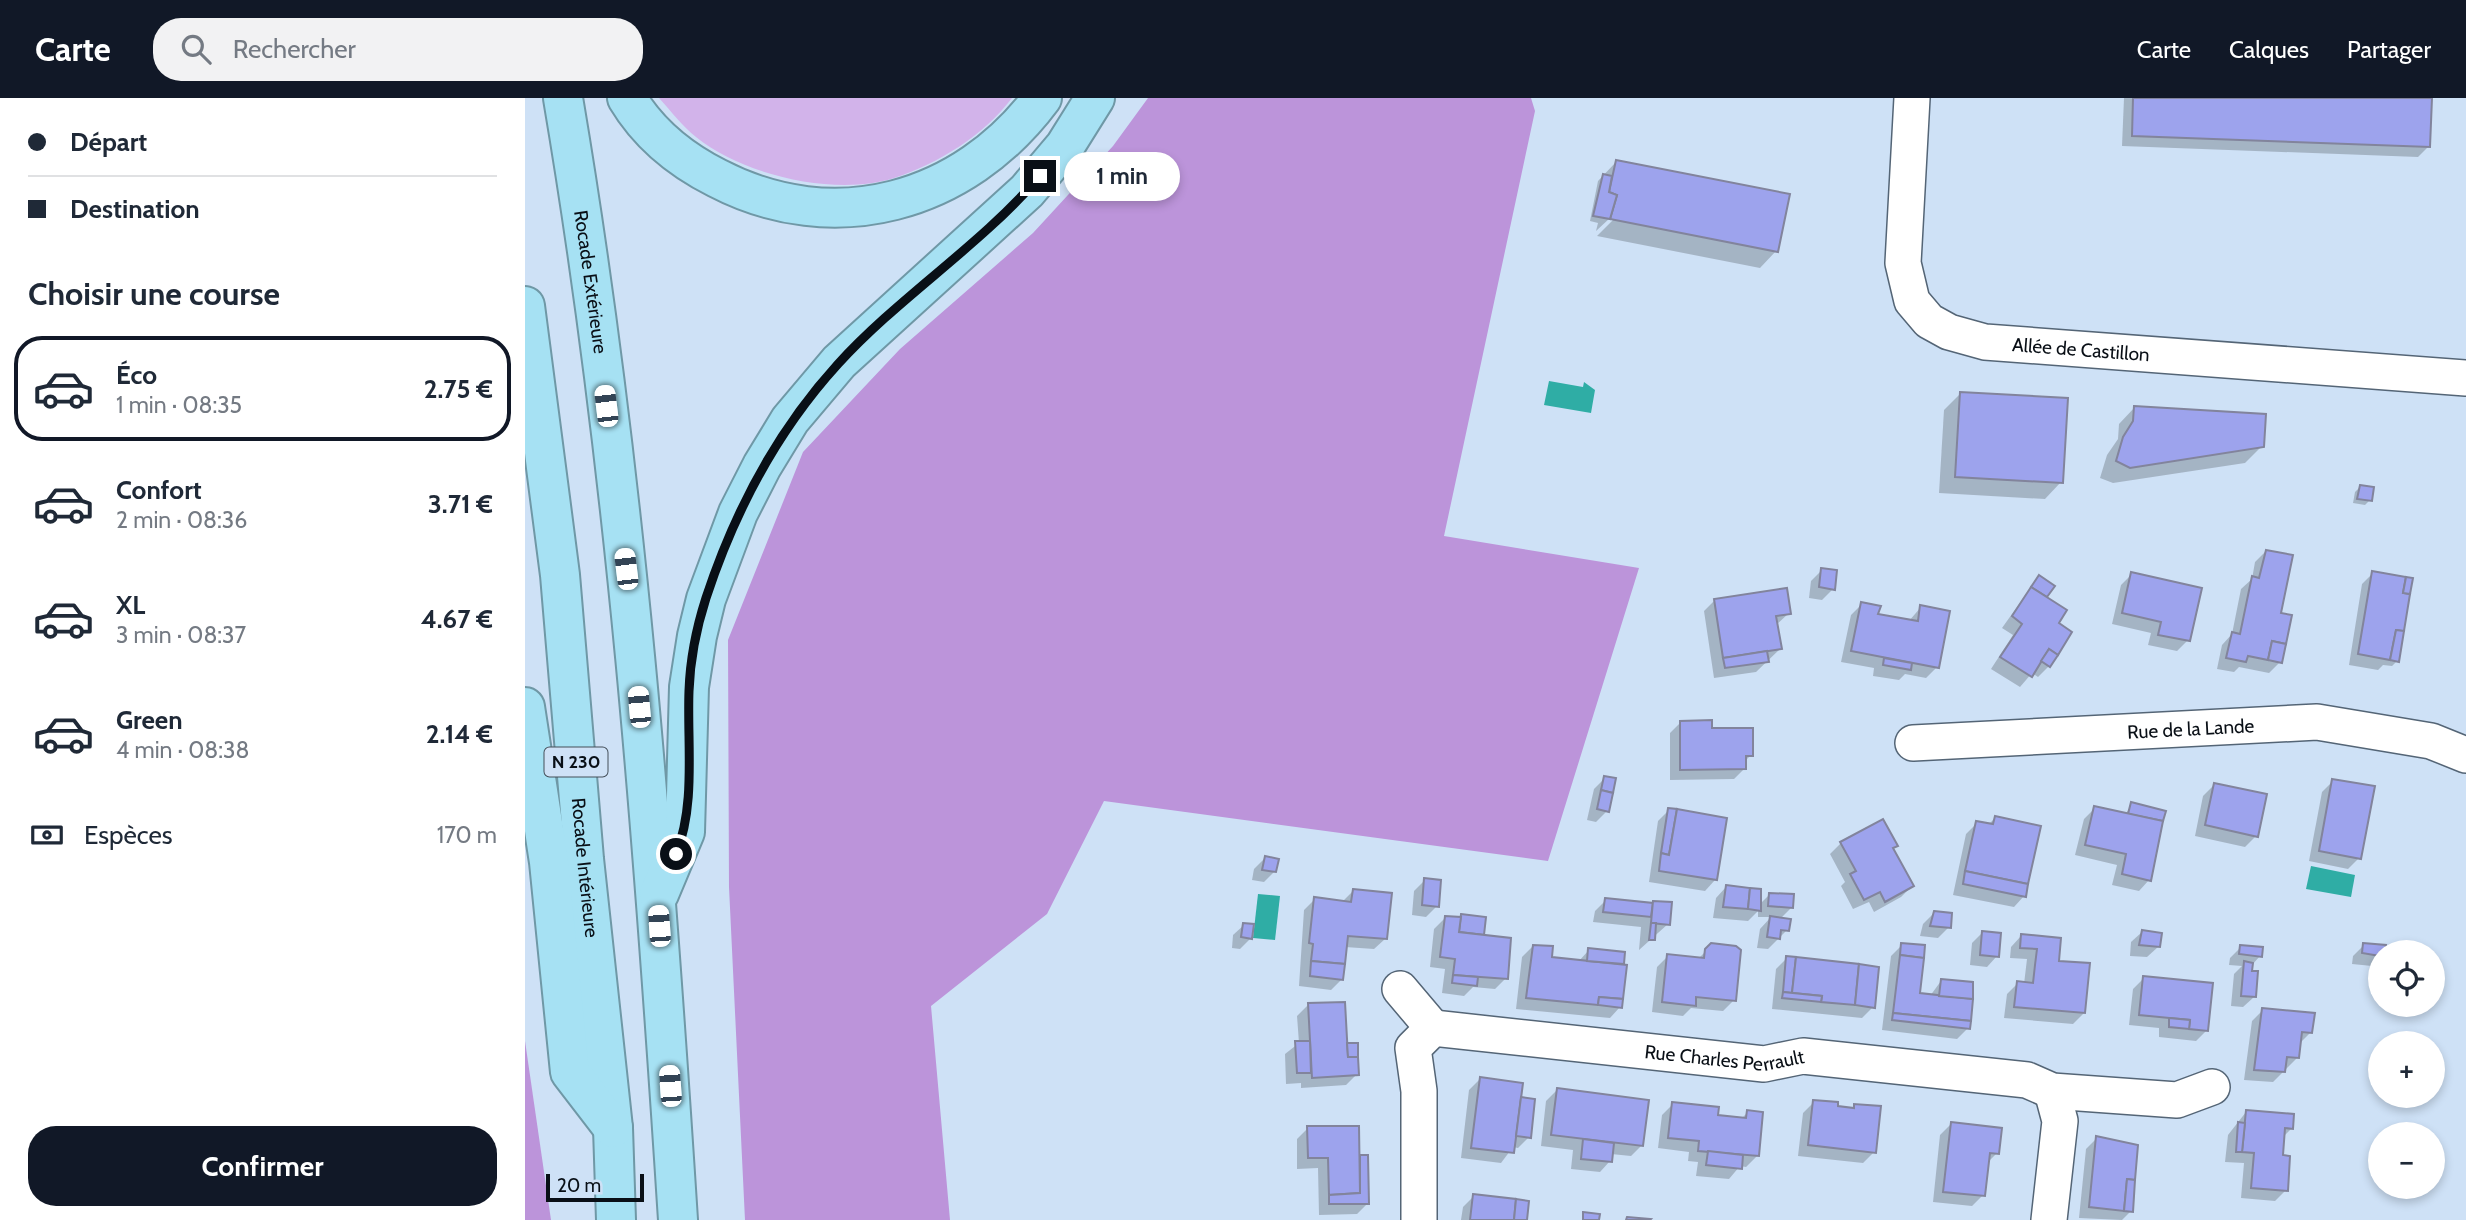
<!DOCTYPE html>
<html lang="fr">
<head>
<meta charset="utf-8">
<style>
	:root { --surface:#fff; --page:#f2f2f3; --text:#1f2937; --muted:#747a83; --line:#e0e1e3; --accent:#111827 }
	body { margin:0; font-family:Cabin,sans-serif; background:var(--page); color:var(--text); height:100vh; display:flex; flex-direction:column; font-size:26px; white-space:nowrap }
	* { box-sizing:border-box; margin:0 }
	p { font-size:23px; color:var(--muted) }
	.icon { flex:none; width:38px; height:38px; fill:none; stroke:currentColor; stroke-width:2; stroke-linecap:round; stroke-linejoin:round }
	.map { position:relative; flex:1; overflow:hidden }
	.drawer { display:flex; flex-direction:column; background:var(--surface); width:525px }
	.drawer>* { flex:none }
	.banner { display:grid; align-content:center; height:154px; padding:0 28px; background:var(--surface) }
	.tools { position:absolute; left:1843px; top:842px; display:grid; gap:14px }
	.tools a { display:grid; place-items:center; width:77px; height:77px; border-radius:50%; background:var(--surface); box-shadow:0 4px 10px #0003; font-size:35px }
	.scale { position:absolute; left:21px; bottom:18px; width:98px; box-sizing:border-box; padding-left:7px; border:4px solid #090f16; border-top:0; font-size:19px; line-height:24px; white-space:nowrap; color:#090f16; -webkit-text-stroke:5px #cee1f6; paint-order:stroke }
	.end { position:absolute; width:32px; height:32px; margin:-16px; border:9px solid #090f16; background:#fff; box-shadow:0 0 0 4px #fff }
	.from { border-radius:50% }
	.bubble { position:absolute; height:49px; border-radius:24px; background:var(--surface); box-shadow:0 4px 10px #0003; font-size:23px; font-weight:700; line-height:49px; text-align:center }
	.car { position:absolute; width:21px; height:42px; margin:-21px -10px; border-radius:9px; box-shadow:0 0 5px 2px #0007; background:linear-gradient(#fff 24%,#345 0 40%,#fff 0 76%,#345 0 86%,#fff 0) }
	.banner b { display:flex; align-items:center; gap:24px; height:66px; font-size:26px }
	.banner b+b { border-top:2px solid var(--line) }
	.banner i { width:18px; height:18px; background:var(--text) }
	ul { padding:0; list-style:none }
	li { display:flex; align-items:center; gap:21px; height:105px; margin:0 14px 10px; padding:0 14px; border:4px solid transparent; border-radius:28px }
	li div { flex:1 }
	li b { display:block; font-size:26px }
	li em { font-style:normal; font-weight:700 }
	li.current { border-color:var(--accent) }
	li>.icon { width:63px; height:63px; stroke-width:1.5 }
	h2 { padding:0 28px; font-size:32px; line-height:84px }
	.pay { display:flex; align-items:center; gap:18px; height:77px; padding:0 28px; font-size:26px }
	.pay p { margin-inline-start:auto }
	.button { display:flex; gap:14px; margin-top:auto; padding:14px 28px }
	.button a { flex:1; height:80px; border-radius:28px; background:var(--accent); color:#fff; font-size:28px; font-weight:700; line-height:80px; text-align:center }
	header { display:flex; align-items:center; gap:42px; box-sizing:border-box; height:98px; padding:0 35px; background:var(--accent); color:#fff }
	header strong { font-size:33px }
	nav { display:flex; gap:38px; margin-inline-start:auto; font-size:24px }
	.search { width:490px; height:63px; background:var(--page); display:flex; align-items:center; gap:18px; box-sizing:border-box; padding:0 24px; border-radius:28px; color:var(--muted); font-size:26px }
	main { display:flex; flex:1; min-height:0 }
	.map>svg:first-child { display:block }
</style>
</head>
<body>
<header>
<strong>Carte</strong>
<div class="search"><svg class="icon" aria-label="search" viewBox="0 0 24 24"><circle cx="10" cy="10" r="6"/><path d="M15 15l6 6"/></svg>Rechercher</div>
<nav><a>Carte</a><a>Calques</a><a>Partager</a></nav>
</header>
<main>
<section class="drawer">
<div class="banner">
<b><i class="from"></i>Départ</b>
<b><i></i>Destination</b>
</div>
<h2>Choisir une course</h2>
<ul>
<li class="current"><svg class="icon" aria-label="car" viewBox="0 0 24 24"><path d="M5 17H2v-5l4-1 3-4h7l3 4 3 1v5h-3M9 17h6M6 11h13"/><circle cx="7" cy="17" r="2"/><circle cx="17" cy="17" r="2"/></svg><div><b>Éco</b><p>1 min · 08:35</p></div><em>2.75 €</em></li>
<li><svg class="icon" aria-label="car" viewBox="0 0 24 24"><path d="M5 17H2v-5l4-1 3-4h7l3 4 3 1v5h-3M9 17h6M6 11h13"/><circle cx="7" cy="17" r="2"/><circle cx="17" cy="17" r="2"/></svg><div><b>Confort</b><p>2 min · 08:36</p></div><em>3.71 €</em></li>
<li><svg class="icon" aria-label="car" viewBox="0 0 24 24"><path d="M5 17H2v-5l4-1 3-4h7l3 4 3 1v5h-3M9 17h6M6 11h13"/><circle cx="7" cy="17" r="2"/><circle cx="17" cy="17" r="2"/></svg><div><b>XL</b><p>3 min · 08:37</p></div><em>4.67 €</em></li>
<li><svg class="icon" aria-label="car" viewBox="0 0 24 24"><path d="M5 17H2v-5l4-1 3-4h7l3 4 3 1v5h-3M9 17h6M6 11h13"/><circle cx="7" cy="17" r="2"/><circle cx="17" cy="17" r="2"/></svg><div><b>Green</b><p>4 min · 08:38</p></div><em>2.14 €</em></li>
</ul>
<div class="pay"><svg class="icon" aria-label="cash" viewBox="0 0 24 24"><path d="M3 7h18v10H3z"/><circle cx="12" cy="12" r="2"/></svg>Espèces<p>170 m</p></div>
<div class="button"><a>Confirmer</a></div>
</section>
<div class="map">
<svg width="1941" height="1122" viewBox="0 0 1941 1122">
	<rect width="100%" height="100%" fill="#cee1f6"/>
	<path fill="#d2b3ea" d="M134 0H487C459 37 413 66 369 80 311 99 217 77 171 39 157 28 146 13 134 0Z"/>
	<g fill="#bc94da">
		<path d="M623 0H1006L1010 13 919 438 1114 470 1023 763 579 703 522 816 406 908 425 1122H220L204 789 203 542 278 354 375 251 508 135 588 48Z"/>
		<path d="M0 943 26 1122H0Z"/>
	</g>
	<g fill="#2fada5">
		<path d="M1024 283 1058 289 1059 284 1070 292 1066 315 1019 307Z"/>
		<path d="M1786 768 1830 777 1826 799 1781 791Z"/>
		<path d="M733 796 755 798 750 842 728 840Z"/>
	</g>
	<g fill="#0003">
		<path d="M1599 0H1905L1904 48 1893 59 1597 48Z"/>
		<path d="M1091 64 1251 153 1235 170 1072 138 1090 120H1085L1071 133 1073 125 1065 123 1073 83Z"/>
		<path d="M1435 296 1536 384 1520 401 1414 395 1419 312Z"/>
		<path d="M1610 309 1737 348 1720 365 1588 385 1575 380 1582 357 1593 341 1594 326Z"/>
		<path d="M1835 389 1845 402 1840 407 1828 405 1830 394Z"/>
		<path d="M1741 453 1754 516 1755 564 1744 575 1714 569 1709 574 1692 571 1697 547 1707 536 1716 491 1727 481 1730 464Z"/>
		<path d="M1297 472 1308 491 1297 502 1284 500 1286 483Z"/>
		<path d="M1848 475 1872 563 1867 568 1858 567 1853 572 1824 567 1837 486Z"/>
		<path d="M1607 476 1663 542 1652 553 1623 547 1626 535 1587 526 1596 487Z"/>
		<path d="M1509 485 1528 488 1520 500 1532 526 1545 535 1524 568 1513 579 1507 575 1495 589 1466 571 1488 537 1477 530Z"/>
		<path d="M1190 502 1264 515 1251 527 1255 551 1231 574 1189 580 1179 513Z"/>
		<path d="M1337 506 1351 517 1384 523 1396 509 1412 569 1401 580 1380 576 1374 582 1348 578 1349 570 1316 564 1326 517Z"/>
		<path d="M1156 624 1226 657 1220 663V670L1209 681 1145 682V635Z"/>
		<path d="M1080 680 1082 713 1071 724 1062 722 1069 691Z"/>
		<path d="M1808 683 1834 760 1823 771 1784 763 1797 694Z"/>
		<path d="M1689 687 1731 738 1720 749 1670 738 1678 698Z"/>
		<path d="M1607 706 1624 782 1614 793 1587 787 1592 767 1550 757 1559 721 1570 710 1600 717Z"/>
		<path d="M1144 712 1190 782 1180 793 1124 784 1133 723Z"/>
		<path d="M1470 720 1499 798 1489 809 1428 797 1441 736 1452 725 1463 727Z"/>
		<path d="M1316 745 1371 747 1367 752 1387 788 1376 799 1349 814 1344 804 1328 811 1316 788 1320 784 1305 756Z"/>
		<path d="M740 760 750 773 739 784 727 782 729 771Z"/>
		<path d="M900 782 912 808 901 819 887 817 889 793Z"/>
		<path d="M1201 789 1234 807 1244 797 1267 809 1255 821 1262 832 1243 851 1232 850 1235 831 1246 819H1233V813L1223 823 1188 820 1191 800Z"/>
		<path d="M828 793 860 841 849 851 820 849 817 881 806 892 774 888 779 812 790 801 817 804Z"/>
		<path d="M1081 802 1145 806 1143 826 1114 852 1116 829 1068 824 1070 813Z"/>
		<path d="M1409 815 1424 829 1413 840 1395 838 1398 826Z"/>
		<path d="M936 818 957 839 981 880 970 891 948 889 939 898 917 895 920 871 905 869 909 831 920 820 933 821Z"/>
		<path d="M719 827 726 840 715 851 707 850 708 837Z"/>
		<path d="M1617 834 1633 849 1622 859 1605 858 1606 844Z"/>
		<path d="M1457 835 1472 858 1462 869 1445 867 1447 845Z"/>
		<path d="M1496 838 1532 865 1559 915 1548 926 1479 920 1482 896 1493 885 1499 886 1502 861 1485 860 1486 849Z"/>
		<path d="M1187 847 1209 902 1198 913 1166 910 1158 918 1127 914 1132 869 1143 858 1173 861Z"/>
		<path d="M1377 847 1393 897 1405 898 1416 883 1443 930 1432 941 1357 932 1366 858Z"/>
		<path d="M1839 847 1858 854H1855V860L1847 868 1827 866 1828 858Z"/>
		<path d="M1008 848 1025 861 1053 864 1064 852 1098 855 1095 909 1085 920 991 911 997 859Z"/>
		<path d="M1716 849 1735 858 1726 868 1729 899 1718 909 1706 908 1709 876 1717 868 1704 867 1705 860Z"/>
		<path d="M1262 860 1348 909 1337 920 1247 911 1251 871Z"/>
		<path d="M1619 880 1682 932 1671 943 1634 939V930L1604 927 1608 891Z"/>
		<path d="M783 907 821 947 832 976 821 987 776 990V985L761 986 760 956 774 945 772 918Z"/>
		<path d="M1738 912 1786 934 1774 946 1772 960 1748 984 1719 982 1727 923Z"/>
		<path d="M955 981 994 1000 1004 1039 993 1050 988 1049 976 1065 936 1060 944 992Z"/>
		<path d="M1032 992 1117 1047 1106 1058 1086 1056 1085 1063 1075 1074 1046 1071 1048 1052 1016 1048 1021 1003Z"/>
		<path d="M1289 1004 1327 1011 1330 1008 1349 1054 1338 1065 1273 1058 1278 1015Z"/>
		<path d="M1148 1006 1191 1019 1216 1021 1223 1014 1232 1058 1221 1069 1215 1068 1204 1081 1171 1078 1173 1064 1163 1063 1164 1054 1133 1050 1137 1017Z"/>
		<path d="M1721 1014 1767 1030 1758 1039 1756 1059 1761 1092 1750 1103 1716 1100 1719 1065 1700 1064 1703 1037Z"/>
		<path d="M1426 1026 1472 1055 1462 1065 1458 1097 1447 1108 1408 1104 1415 1037Z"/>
		<path d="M783 1030 833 1059H841L843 1105 832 1116 794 1117 793 1070 772 1071V1041Z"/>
		<path d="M1572 1040 1592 1042 1606 1113 1597 1122 1554 1120 1561 1051Z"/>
		<path d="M949 1098 1000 1122H936L938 1109Z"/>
	</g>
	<g fill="#9da3ed" stroke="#82849c" stroke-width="2">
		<path d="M1608 0H1907L1905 49 1607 38Z"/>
		<path d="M1091 62 1265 96 1253 154 1085 121 1092 97 1084 94Z"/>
		<path d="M1078 76 1087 78 1084 94 1092 97 1085 121 1068 118Z"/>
		<path d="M1435 294 1543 300 1538 385 1430 379Z"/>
		<path d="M1609 308 1741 316 1739 349 1605 370 1591 363 1598 339 1608 323Z"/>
		<path d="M1835 387 1849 389 1847 403 1832 401Z"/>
		<path d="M1741 452 1768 457 1756 515 1767 517 1761 546 1747 543 1743 562 1723 558 1721 564 1701 560 1707 534 1715 536 1727 478 1734 480Z"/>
		<path d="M1296 470 1312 472 1310 492 1294 489Z"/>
		<path d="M1847 473 1881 479 1878 495 1885 496 1879 533 1871 532 1865 562 1833 556Z"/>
		<path d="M1606 474 1677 490 1665 543 1633 537 1636 524 1597 515Z"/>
		<path d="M1514 477 1530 488 1522 499 1506 489Z"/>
		<path d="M1881 479 1888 480 1885 496 1878 495Z"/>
		<path d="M1506 489 1542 512 1534 525 1547 534 1533 557 1524 551 1507 579 1475 559 1497 526 1487 518Z"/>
		<path d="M1262 490 1266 516 1251 518 1257 551 1198 560 1189 501Z"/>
		<path d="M1336 504 1356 508 1353 516 1393 523 1395 507 1425 513 1414 570 1326 553Z"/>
		<path d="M1871 532 1879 533 1874 564 1865 562Z"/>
		<path d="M1747 543 1761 546 1757 565 1743 562Z"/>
		<path d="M1524 551 1533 557 1525 569 1516 563Z"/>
		<path d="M1242 553 1244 564 1200 570 1198 560Z"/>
		<path d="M1359 560 1387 565 1386 572 1358 567Z"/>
		<path d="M1187 622V630H1228V658H1221V671L1155 672V623Z"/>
		<path d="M1079 678 1091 680 1088 695 1076 692Z"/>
		<path d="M1807 681 1850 688 1836 761 1794 753Z"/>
		<path d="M1689 685 1742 696 1733 739 1680 727Z"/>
		<path d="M1076 692 1088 695 1084 714 1072 711Z"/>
		<path d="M1606 704 1641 713 1638 723 1603 716Z"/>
		<path d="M1569 708 1638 723 1626 783 1597 776 1601 756 1560 747Z"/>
		<path d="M1143 710 1152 711 1144 757 1136 755Z"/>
		<path d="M1152 711 1202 720 1192 782 1134 773 1136 755 1144 757Z"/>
		<path d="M1470 718 1516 728 1503 786 1440 773 1451 723 1468 726Z"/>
		<path d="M1358 721 1373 748 1368 750 1389 788 1360 804 1355 794 1339 802 1325 776 1331 773 1315 744Z"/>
		<path d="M740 758 754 761 751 774 737 772Z"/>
		<path d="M1440 773 1503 786 1501 799 1438 786Z"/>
		<path d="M899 780 916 782 914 809 897 807Z"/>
		<path d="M1201 787 1225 790 1223 811 1198 809Z"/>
		<path d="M1225 790 1236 791V813L1223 811Z"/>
		<path d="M828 791 867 795 862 841 823 838 820 866 786 863 788 846 784 845 789 799 826 804Z"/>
		<path d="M1244 795 1269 796 1268 810 1243 808Z"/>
		<path d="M1080 800 1128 805 1126 819 1078 814Z"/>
		<path d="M1128 803 1147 804 1145 827 1126 825Z"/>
		<path d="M1409 813 1427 815 1426 830 1405 828Z"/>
		<path d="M936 816 961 819 959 837 934 834Z"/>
		<path d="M920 818 936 819 934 834 986 840 983 881 928 877 930 861 915 859Z"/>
		<path d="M1245 818 1266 821 1264 833 1256 832 1255 841 1242 839Z"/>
		<path d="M718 825 729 826 727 841 716 839Z"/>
		<path d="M1126 825H1131L1130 842H1124Z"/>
		<path d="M1617 832 1637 835 1635 849 1614 847Z"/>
		<path d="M1457 833 1476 835 1474 859 1455 857Z"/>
		<path d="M1496 836 1536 840 1534 863 1565 865 1560 915 1489 909 1492 883 1508 885 1510 867 1512 851 1495 850Z"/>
		<path d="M1186 845 1211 848 1216 852 1211 903 1171 899V908L1137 904 1142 856 1179 860 1180 851Z"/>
		<path d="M1376 845 1400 847 1399 860 1375 857Z"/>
		<path d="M1838 845 1861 847 1860 854H1855V858L1837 855Z"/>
		<path d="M1008 847 1028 848 1027 859 1102 867 1098 901 1074 899 1073 907 1001 900Z"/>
		<path d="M1715 847 1738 849 1737 859 1714 856Z"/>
		<path d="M1063 850 1100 854 1099 866 1062 863Z"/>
		<path d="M1375 857 1399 860 1395 895 1448 901 1446 923 1368 915Z"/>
		<path d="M1261 858 1271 859 1267 895 1258 894Z"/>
		<path d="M1271 859 1334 866 1330 907 1296 904 1297 898 1267 895Z"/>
		<path d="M786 863 820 866 818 882 785 878Z"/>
		<path d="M1719 863 1728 865 1727 873H1733L1731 899 1716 898Z"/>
		<path d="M1334 866 1354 869 1350 910 1330 907Z"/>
		<path d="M928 877 953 879 952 888 927 885Z"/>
		<path d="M1618 878 1688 885 1683 933 1664 931 1665 922 1614 917Z"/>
		<path d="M1416 881 1448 884V901L1414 898Z"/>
		<path d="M1258 894 1297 898 1296 904 1257 900Z"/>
		<path d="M1074 899 1098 901 1097 910 1073 907Z"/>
		<path d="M820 904 823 959H833L834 977 787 980 783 905Z"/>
		<path d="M1737 910 1790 915 1787 935 1777 934 1774 960 1762 959 1760 974 1729 972Z"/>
		<path d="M1368 915 1446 923 1445 931 1367 922Z"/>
		<path d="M1644 920 1665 922 1664 931 1644 929Z"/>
		<path d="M770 943H785L786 975H772Z"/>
		<path d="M822 945H833V959H823Z"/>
		<path d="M955 979 998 985 989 1055 946 1050Z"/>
		<path d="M1032 990 1124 1002 1118 1048 1026 1037Z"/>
		<path d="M996 999 1010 1001 1006 1040 991 1038Z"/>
		<path d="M1288 1002 1313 1004V1008L1329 1010V1006L1356 1008 1351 1055 1283 1047Z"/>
		<path d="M1147 1004 1194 1009 1193 1017 1221 1020 1222 1012 1238 1014 1234 1058 1173 1053 1174 1043 1143 1040Z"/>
		<path d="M1721 1012 1769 1016 1768 1031 1760 1030 1758 1057 1765 1058 1763 1093 1726 1090 1729 1055 1717 1054Z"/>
		<path d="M1426 1024 1477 1030 1474 1056 1465 1055 1460 1098 1418 1094Z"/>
		<path d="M1713 1024 1720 1025 1717 1054H1711Z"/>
		<path d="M782 1028H834L835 1095 804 1097 803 1060H783Z"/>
		<path d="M1571 1038 1613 1047 1610 1082 1602 1081 1599 1113 1564 1109Z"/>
		<path d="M1058 1041 1089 1045 1087 1064 1056 1061Z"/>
		<path d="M1183 1053 1218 1057 1217 1071 1181 1067Z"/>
		<path d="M835 1057H843L844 1106H804V1097L835 1095Z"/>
		<path d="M1602 1081 1610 1082 1608 1114 1599 1113Z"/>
		<path d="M948 1096 991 1101 989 1122H945Z"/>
		<path d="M991 1101 1004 1103 1002 1122H989Z"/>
		<path d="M1058 1114 1075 1116 1074 1122H1058Z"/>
		<path d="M1102 1119 1126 1121 1125 1122H1101Z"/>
	</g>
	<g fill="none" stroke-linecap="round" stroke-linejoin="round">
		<defs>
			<g id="street">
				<path id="s1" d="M1387 0 1378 165 1387 203 1404 223 1424 234 1460 244 1941 280"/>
				<path id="s2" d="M1388 645 1792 624 1906 643 1941 657"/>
				<path d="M875 891 908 930"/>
				<path id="s3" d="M894 1122V993L888 950 908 930 1239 966 1278 958 1502 982 1527 993 1652 1002 1687 989"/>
				<path d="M1524 1122 1535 1023 1527 993"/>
			</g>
			<g id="highway">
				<path id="s4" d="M38 0C101 371 129 747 153 1122"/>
				<path d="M102 0C123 35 156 62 192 80 309 141 439 105 517 0"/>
				<path id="s5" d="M0 208 35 477 59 761 88 1030 91 1122"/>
				<path d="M0 609 24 764 45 974 88 1030"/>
				<path d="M134 796 160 734 164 589 172 538 181 501 213 415 237 368 265 322 314 264 502 93 540 48 570 0"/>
			</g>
		</defs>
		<use href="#street" stroke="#546576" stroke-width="38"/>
		<use href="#highway" stroke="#6f98a6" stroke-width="42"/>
		<use href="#street" stroke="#fff" stroke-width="35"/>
		<use href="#highway" stroke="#a6e1f3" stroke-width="38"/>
	</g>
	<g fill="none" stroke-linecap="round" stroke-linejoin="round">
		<path stroke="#090f16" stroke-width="9" d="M151 756C171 707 162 646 164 593 165 563 172 528 181 500 210 412 251 334 313 266 375 198 455 148 515 78"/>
	</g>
	<g text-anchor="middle" stroke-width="6" stroke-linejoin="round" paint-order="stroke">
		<rect fill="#cee1f6" stroke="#444e59" stroke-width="2" x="19.5" y="649.5" width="63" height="29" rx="5"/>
		<g font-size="18" font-weight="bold" fill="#090f16">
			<text x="51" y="670">N 230</text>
		</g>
		<g font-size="19" fill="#090f16" stroke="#cee1f6">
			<text dy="7" stroke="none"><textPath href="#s4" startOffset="186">Rocade Extérieure</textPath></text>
			<text dy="7" stroke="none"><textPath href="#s1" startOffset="387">Allée de Castillon</textPath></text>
			<text dy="7" stroke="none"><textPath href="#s2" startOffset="278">Rue de la Lande</textPath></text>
			<text dy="7" stroke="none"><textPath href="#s5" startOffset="565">Rocade Intérieure</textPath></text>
			<text dy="7" stroke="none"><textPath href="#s3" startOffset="494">Rue Charles Perrault</textPath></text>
		</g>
	</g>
</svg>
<div class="tools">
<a><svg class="icon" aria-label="locate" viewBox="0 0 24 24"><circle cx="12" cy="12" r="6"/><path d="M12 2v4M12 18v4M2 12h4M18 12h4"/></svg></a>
<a>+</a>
<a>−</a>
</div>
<div class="scale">20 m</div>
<i class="end from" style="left:151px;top:756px"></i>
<i class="end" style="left:515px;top:78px"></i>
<div class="bubble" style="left:539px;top:54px;width:116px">1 min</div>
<i class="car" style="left:81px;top:308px;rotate:353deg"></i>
<i class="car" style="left:101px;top:471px;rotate:353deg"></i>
<i class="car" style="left:114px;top:609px;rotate:355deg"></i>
<i class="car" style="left:134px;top:828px;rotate:356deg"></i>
<i class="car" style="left:145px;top:988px;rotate:356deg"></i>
</div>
</main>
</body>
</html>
